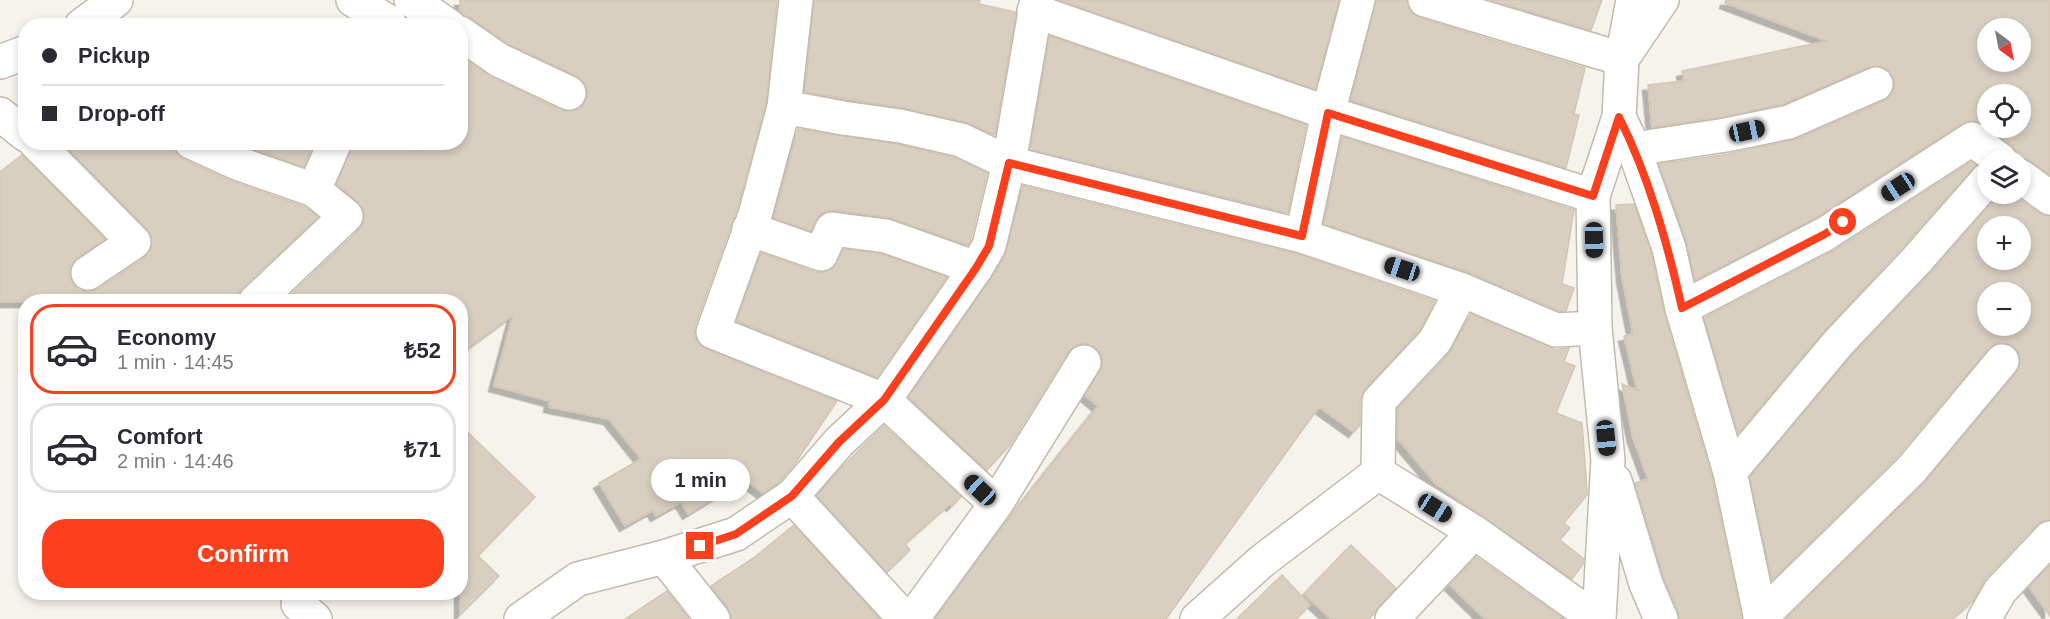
<!DOCTYPE html>
<html lang="en">
<head>
<meta charset="utf-8">
<style>
	:root { --surface:#fff; --page:#f2f2f3; --text:#2b2b33; --muted:#7c7c81; --line:#e1e1e2; --accent:#fc3f1d }
	body { margin:0; font-family:Helvetica,sans-serif; background:var(--page); color:var(--text); height:100vh; display:flex; flex-direction:column; font-size:22px; white-space:nowrap }
	* { box-sizing:border-box; margin:0 }
	p { font-size:20px; color:var(--muted) }
	.icon { flex:none; width:33px; height:33px; fill:none; stroke:currentColor; stroke-width:2; stroke-linecap:round; stroke-linejoin:round }
	.map { position:relative; flex:1; overflow:hidden }
	.panel { position:absolute; left:18px; top:294px; width:450px; height:306px; display:flex; flex-direction:column; background:var(--surface); border-radius:24px; box-shadow:0 3px 9px #0003 }
	.panel>* { flex:none }
	.banner { position:absolute; left:18px; top:18px; width:450px; height:132px; border-radius:24px; box-shadow:0 3px 9px #0003; display:grid; align-content:center; height:132px; padding:0 24px; background:var(--surface) }
	.needle { width:39px; rotate:148deg }
	.controls { position:absolute; left:1977px; top:18px; display:grid; gap:12px }
	.controls a { display:grid; place-items:center; width:54px; height:54px; border-radius:50%; background:var(--surface); box-shadow:0 3px 9px #0003; font-size:30px }
	.end { position:absolute; width:27px; height:27px; margin:-14px; border:8px solid #fc3f1d; background:#fff; box-shadow:0 0 0 3px #fff }
	.from { border-radius:50% }
	.bubble { position:absolute; height:42px; border-radius:21px; background:var(--surface); box-shadow:0 3px 9px #0003; font-size:20px; font-weight:700; line-height:42px; text-align:center }
	.car { position:absolute; width:18px; height:36px; margin:-18px -9px; border-radius:8px; box-shadow:0 0 4px 2px #0007; background:linear-gradient(#222 24%,#8ab4d8 0 40%,#222 0 76%,#8ab4d8 0 86%,#222 0) }
	.banner b { display:flex; align-items:center; gap:21px; height:57px; font-size:22px }
	.banner b+b { border-top:2px solid var(--line) }
	.banner i { width:15px; height:15px; background:var(--text) }
	ul { padding:10px 0 0; list-style:none }
	li { display:flex; align-items:center; gap:18px; height:90px; margin:0 12px 9px; padding:0 12px; border:3px solid var(--line); border-radius:24px }
	li div { flex:1 }
	li b { display:block; font-size:22px }
	li em { font-style:normal; font-weight:700 }
	li.on { border-color:var(--accent) }
	li>.icon { width:54px; height:54px; stroke-width:1.5 }
	.button { display:flex; gap:12px; margin-top:auto; padding:12px 24px }
	.button a { flex:1; height:69px; border-radius:24px; background:var(--accent); color:#fff; font-size:24px; font-weight:700; line-height:69px; text-align:center }
	.map>svg:first-child { display:block }
</style>
</head>
<body>
<div class="map">
<svg width="2050" height="619" viewBox="0 0 2050 619">
	<defs>
		<filter id="shadow"><feDropShadow dx="-5.5" dy="5.5" stdDeviation="0" flood-color="#0004"/></filter>
	</defs>
	<rect width="100%" height="100%" fill="#f6f3ec"/>
	<g fill="#d8cfc1" stroke="#d3c7b4" stroke-width="1.5" fill-rule="evenodd" filter="url(#shadow)">
		<path d="M460 0H777L766 104 737 209 695 326 694 335 698 343 706 349 837 401 794 465 779 482 763 493 744 479 688 514 681 502 656 516 653 510 625 526 599 483 641 459 609 419 549 407 550 401 494 386 513 315 460 354V302H283L359 230 364 221V211L358 202 337 184 353 142H400L417 151 423 142H460V56L491 77 561 110 571 112 580 108 586 101 588 91 584 82 577 76 508 44 471 18 463 15 460 11Z"/>
		<path d="M814 0H980L979 4 1016 12 995 135 965 122 904 108 805 92Z"/>
		<path d="M1059 0H1339L1315 89Z"/>
		<path d="M1376 0H1407L1411 12 1420 18 1585 68 1574 114 1579 115 1566 168 1351 100Z"/>
		<path d="M1490 0H1602L1591 30Z"/>
		<path d="M1726 0H2050V175L2031 161 2018 158 2017 152 2012 145 1988 128H2020V94H1988V127L1973 120 1962 123 1816 218 1695 280 1687 242 1659 164 1729 154 1797 139 1884 101 1891 95 1895 86 1893 77 1888 69 1879 66 1869 67 1783 104 1723 117 1652 127 1648 85 1684 81 1682 71 1827 41 1725 3ZM1988 28H2020V62H1988Z"/>
		<path d="M1050 36 1306 125 1288 213 1030 149Z"/>
		<path d="M798 129 897 144 955 158 987 173 971 239 968 245 888 217 834 210 822 213 815 221 811 231 774 218Z"/>
		<path d="M1342 137 1574 210 1562 284 1574 288 1566 311H1559L1468 272 1324 224Z"/>
		<path d="M62 142H172L175 152 183 159 231 181 305 207 318 217 242 288 237 296V302H0V172L22 155 105 239 78 257 71 264 69 275 73 284 79 290 89 292 98 289 144 258 151 249 152 238 147 229Z"/>
		<path d="M237 142H314L304 167Z"/>
		<path d="M1971 162 1976 165 1901 249 1825 330 1738 433 1704 318 1835 250Z"/>
		<path d="M1023 186 1297 254 1435 301 1420 330 1365 389 1360 401V425L1354 432 1319 407 1166 619H935L999 531 1098 406 1085 395 1100 371 1103 363 1101 354 1093 346 1085 343 1076 345 1068 352 1010 445 987 470 909 397 991 279 1005 256Z"/>
		<path d="M2000 194H2012L2039 213 2050 216V520H2044L2036 525 1986 578 1973 601 1952 619H1786L1925 482 2016 373 2020 364 2019 354 2014 346 2006 343H1996L1988 349 1897 457 1772 580 1750 477 1853 354 1929 275ZM1988 226H2020V260H1988ZM1988 292H2020V326H1988Z"/>
		<path d="M1634 204 1651 253 1664 313 1712 477 1742 619H1679L1678 612 1664 578 1635 483 1648 479 1633 438 1622 384 1637 390 1624 336 1633 334 1622 277 1616 205Z"/>
		<path d="M844 249 882 254 947 277 877 377 737 321 761 253 815 272 823 273 833 268Z"/>
		<path d="M1471 314 1554 348V350L1569 348 1564 362 1575 366 1556 413 1582 423 1587 490V495L1564 523 1570 528 1560 540 1584 559 1583 564 1572 579 1435 483 1397 438 1398 408 1449 354Z"/>
		<path d="M460 425 535 497 478 556 499 576 460 615Z"/>
		<path d="M884 426 961 497 952 506 950 504 905 544 910 550 887 572 817 496 838 471Z"/>
		<path d="M794 525 880 619H731L728 607 711 586 755 557Z"/>
		<path d="M1351 545 1396 588 1369 619H1331L1304 594Z"/>
		<path d="M1476 557 1564 619H1485L1450 585Z"/>
		<path d="M2050 565V616L2029 587Z"/>
		<path d="M1282 575 1310 605 1296 619H1237Z"/>
		<path d="M667 591 689 619H625Z"/>
	</g>
	<g fill="none" stroke-linecap="round" stroke-linejoin="round">
		<defs>
			<g id="minor">
				<path d="M353 0 389 22"/>
				<path d="M411 0 449 26"/>
				<path d="M796 0 784 107 843 118 900 126 961 140 1009 163 1302 236 1462 290 1556 330 1595 328"/>
				<path d="M1425 0 1622 59 1662 0"/>
				<path d="M1034 11 1328 113 1593 196"/>
				<path d="M81 26 116 0"/>
				<path d="M460 33 499 60 569 93"/>
				<path d="M0 62 26 52"/>
				<path d="M784 107 755 215 713 332 884 400 996 504"/>
				<path d="M0 114 26 135"/>
				<path d="M1619 117 1634 149 1669 248 1682 308 1730 472 1761 619"/>
				<path d="M35 142 134 242 88 273"/>
				<path d="M191 142 237 163 314 190 335 142"/>
				<path d="M1634 149 1726 135 1789 122 1876 84"/>
				<path d="M2020 176 2050 198"/>
				<path d="M749 229 821 254 832 229 886 236 976 268"/>
				<path d="M1302 236 1328 113 1358 0"/>
				<path d="M255 302 346 216 314 190"/>
				<path d="M1682 308 1825 234 1972 139 2000 160"/>
				<path d="M1730 472 1839 342 1915 262 1988 179"/>
				<path d="M1378 473 1379 401 1435 341 1462 290"/>
				<path d="M1615 481 1646 584 1661 619"/>
				<path d="M792 496 905 619"/>
				<path d="M664 557 713 619"/>
				<path d="M298 604 315 619"/>
				<path d="M1760 618 1911 470 2002 361"/>
				<path d="M521 619 578 579 664 557 736 534 792 496 839 442 884 400 976 268 989 246 1009 163 1037 0"/>
				<path d="M912 619 996 504 1084 362"/>
				<path d="M1197 619 1262 561 1378 473 1474 532 1596 619"/>
				<path d="M1392 619 1474 532"/>
				<path d="M1599 619 1608 460 1595 328 1593 196 1619 117 1622 59 1633 0"/>
				<path d="M1984 619 2000 591 2050 538"/>
			</g>
		</defs>
		<use href="#minor" stroke="#c2bbae" stroke-width="36"/>
		<use href="#minor" stroke="#fff" stroke-width="33"/>
	</g>
	<g fill="none" stroke-linecap="round" stroke-linejoin="round">
		<path stroke="#fc3f1d" stroke-width="8" d="M700 546 736 534 792 496 839 442 884 400 976 268 989 246 1009 163 1302 236 1328 113 1593 196 1619 117C1649 177 1667 242 1682 308L1825 234 1843 222"/>
	</g>
</svg>
<div class="controls">
<a><svg class="needle" viewBox="-14 -14 28 28"><path d="M0-13l5 13h-10z" fill="#e53935"/><path d="M0 13l5-13h-10z" fill="#7c7c81"/></svg></a>
<a><svg class="icon" aria-label="locate" viewBox="0 0 24 24"><circle cx="12" cy="12" r="6"/><path d="M12 2v4M12 18v4M2 12h4M18 12h4"/></svg></a>
<a><svg class="icon" aria-label="layers" viewBox="0 0 24 24"><path d="M12 4l9 5-9 5-9-5zM3 14l9 5 9-5"/></svg></a>
<a>+</a>
<a>−</a>
</div>
<i class="end from" style="left:1843px;top:222px"></i>
<i class="end" style="left:700px;top:546px"></i>
<div class="bubble" style="left:651px;top:459px;width:99px">1 min</div>
<i class="car" style="left:1747px;top:131px;rotate:78deg"></i>
<i class="car" style="left:1898px;top:187px;rotate:237deg"></i>
<i class="car" style="left:1594px;top:240px;rotate:179deg"></i>
<i class="car" style="left:1402px;top:269px;rotate:288deg"></i>
<i class="car" style="left:1606px;top:438px;rotate:174deg"></i>
<i class="car" style="left:980px;top:490px;rotate:313deg"></i>
<i class="car" style="left:1435px;top:508px;rotate:122deg"></i>
<div class="banner">
<b><i class="from"></i>Pickup</b>
<b><i></i>Drop-off</b>
</div>
<section class="panel">
<ul>
<li class="on"><svg class="icon" aria-label="car" viewBox="0 0 24 24"><path d="M5 17H2v-5l4-1 3-4h7l3 4 3 1v5h-3M9 17h6M6 11h13"/><circle cx="7" cy="17" r="2"/><circle cx="17" cy="17" r="2"/></svg><div><b>Economy</b><p>1 min · 14:45</p></div><em>₺52</em></li>
<li><svg class="icon" aria-label="car" viewBox="0 0 24 24"><path d="M5 17H2v-5l4-1 3-4h7l3 4 3 1v5h-3M9 17h6M6 11h13"/><circle cx="7" cy="17" r="2"/><circle cx="17" cy="17" r="2"/></svg><div><b>Comfort</b><p>2 min · 14:46</p></div><em>₺71</em></li>
</ul>
<div class="button"><a>Confirm</a></div>
</section>
</div>
</body>
</html>
